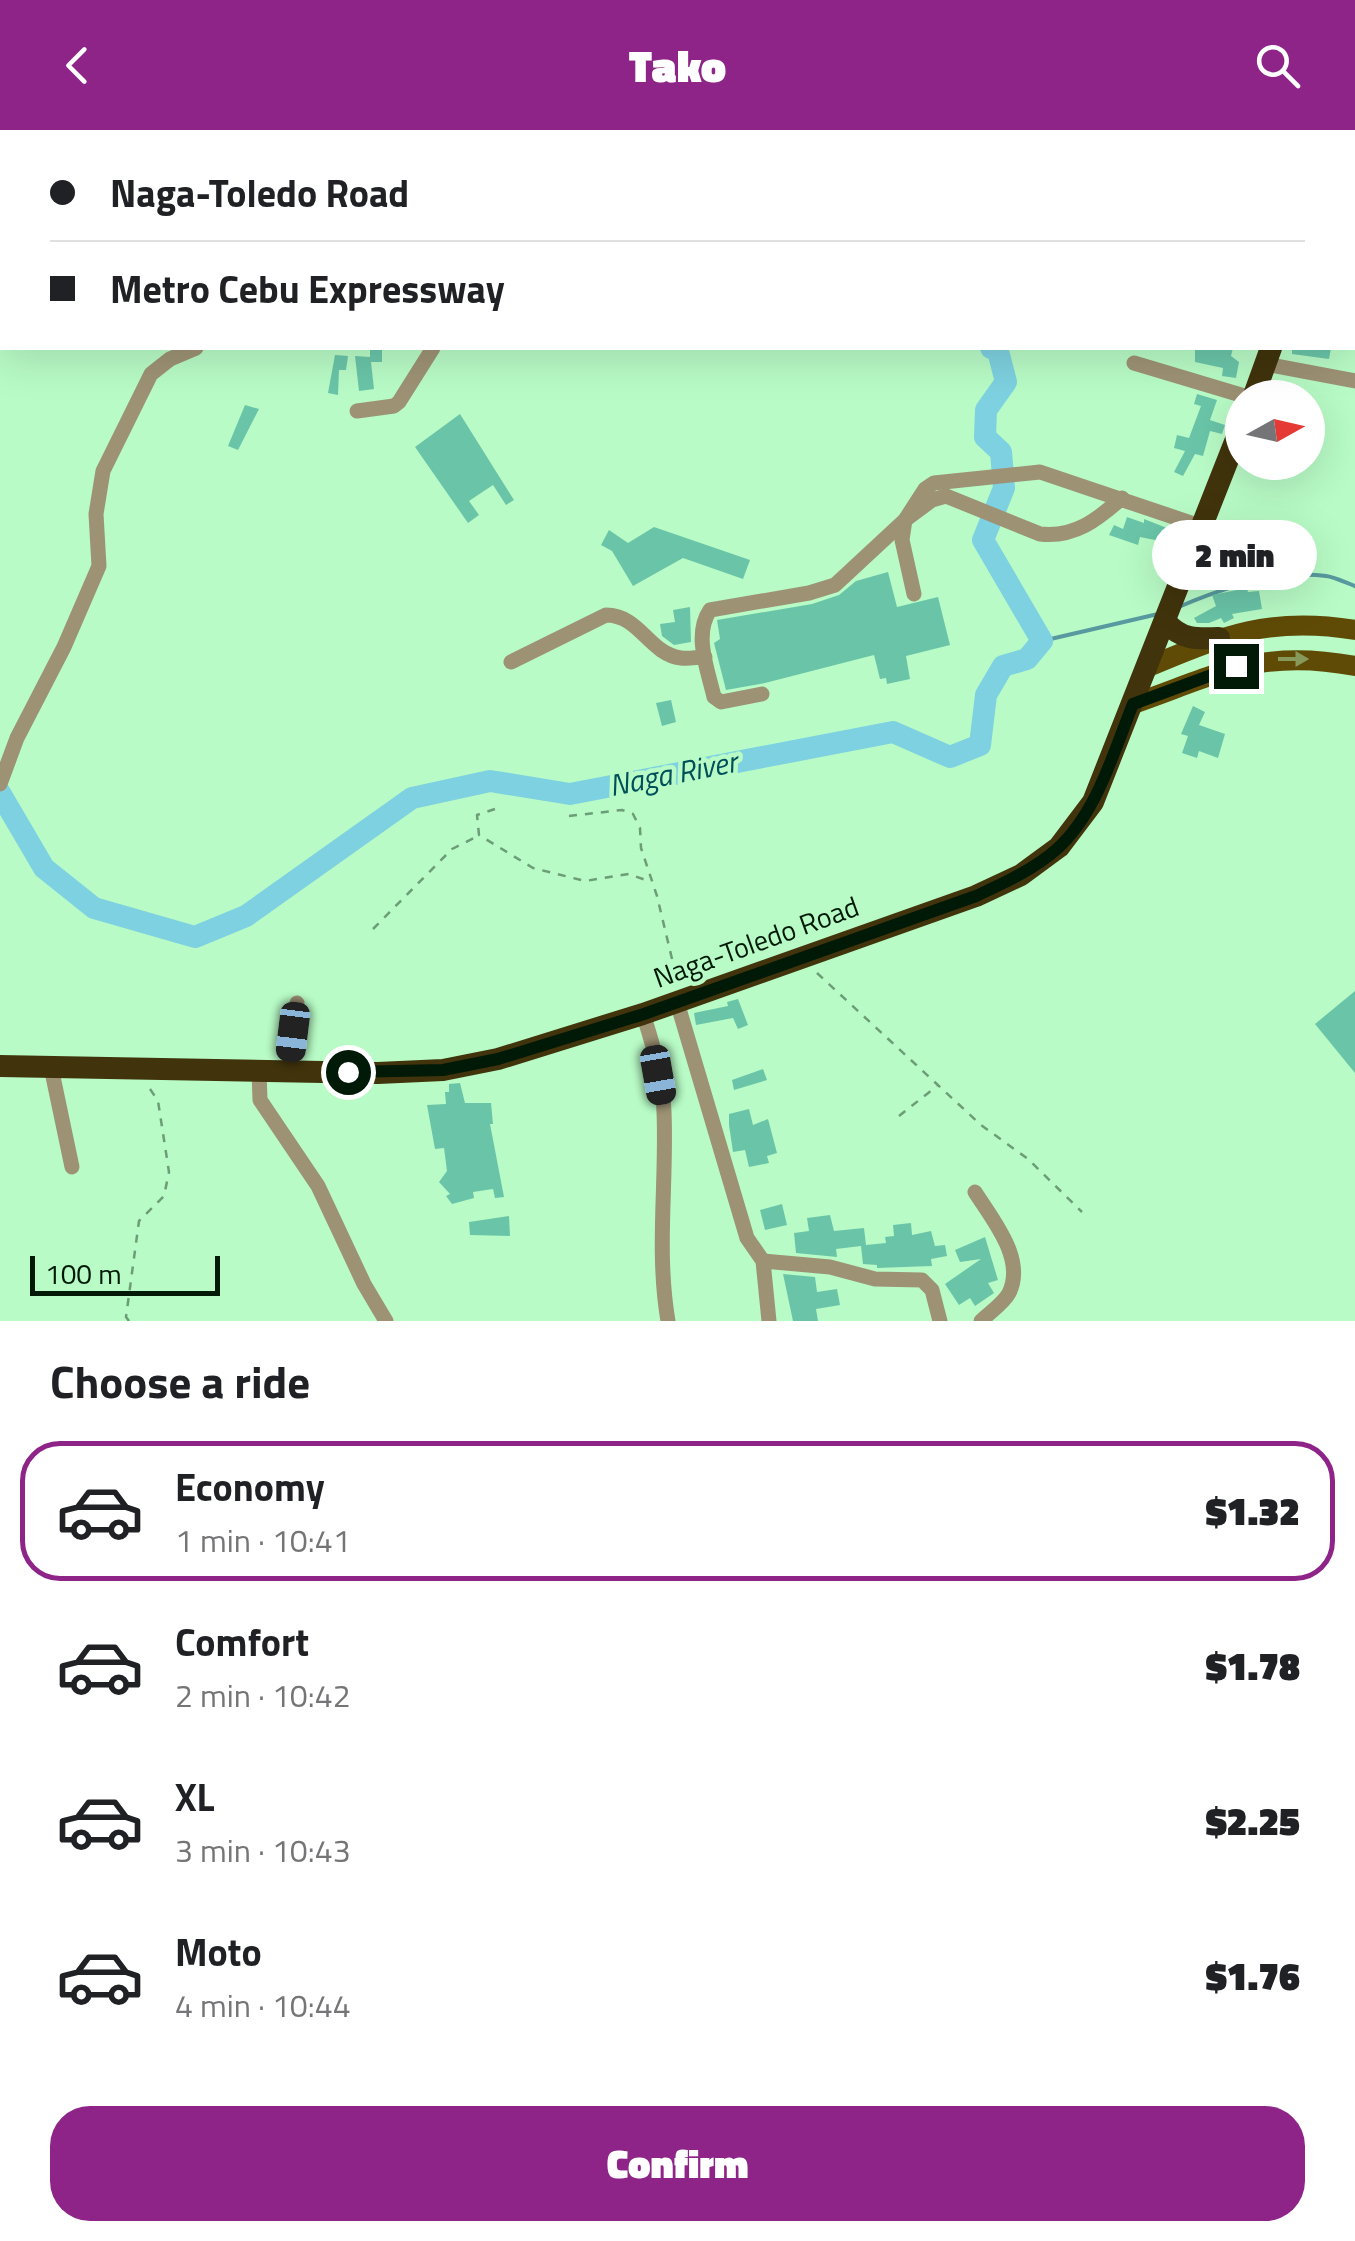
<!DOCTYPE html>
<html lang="en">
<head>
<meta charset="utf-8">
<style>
	:root { --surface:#fff; --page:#f2f2f2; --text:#202124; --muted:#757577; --line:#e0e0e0; --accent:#8f2488 }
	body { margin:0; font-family:"Titillium Web",sans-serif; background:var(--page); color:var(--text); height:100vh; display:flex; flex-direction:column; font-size:38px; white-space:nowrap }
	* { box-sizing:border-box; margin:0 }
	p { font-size:32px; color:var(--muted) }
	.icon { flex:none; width:55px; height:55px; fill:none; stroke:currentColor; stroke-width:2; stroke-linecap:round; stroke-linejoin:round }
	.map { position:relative; height:1191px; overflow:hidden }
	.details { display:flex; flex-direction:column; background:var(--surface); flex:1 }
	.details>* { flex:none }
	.guide { position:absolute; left:0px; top:0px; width:1355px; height:220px; box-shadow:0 10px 40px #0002; display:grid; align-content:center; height:220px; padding:0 50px; background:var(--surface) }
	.needle { width:65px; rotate:82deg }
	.fabs { position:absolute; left:1225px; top:250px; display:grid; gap:20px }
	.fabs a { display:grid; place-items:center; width:100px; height:100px; border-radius:50%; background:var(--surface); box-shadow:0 10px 40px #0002; font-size:50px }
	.scale { position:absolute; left:30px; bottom:25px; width:190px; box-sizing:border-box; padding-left:10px; border:5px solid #011a08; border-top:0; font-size:28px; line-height:35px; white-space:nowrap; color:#011a08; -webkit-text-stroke:8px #b8fbc6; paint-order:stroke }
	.end { position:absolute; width:45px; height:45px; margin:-22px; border:12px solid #011a08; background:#fff; box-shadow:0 0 0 5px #fff }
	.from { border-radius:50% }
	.bubble { position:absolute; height:70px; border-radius:35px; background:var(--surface); box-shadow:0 10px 40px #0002; font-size:32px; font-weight:800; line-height:70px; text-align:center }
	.car { position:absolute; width:30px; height:60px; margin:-30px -15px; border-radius:12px; box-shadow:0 0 8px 2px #0007; background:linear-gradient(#222 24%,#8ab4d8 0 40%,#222 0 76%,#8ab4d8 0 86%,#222 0) }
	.guide b { display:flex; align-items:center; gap:35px; height:95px; font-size:38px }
	.guide b+b { border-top:2px solid var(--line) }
	.guide i { width:25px; height:25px; background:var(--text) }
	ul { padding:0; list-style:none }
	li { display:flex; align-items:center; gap:30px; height:140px; margin:0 20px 15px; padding:0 30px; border:5px solid transparent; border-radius:40px }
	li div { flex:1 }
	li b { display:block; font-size:38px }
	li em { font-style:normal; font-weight:800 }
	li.active { border-color:var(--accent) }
	li>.icon { width:90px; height:90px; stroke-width:1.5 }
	h2 { padding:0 50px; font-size:45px; line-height:120px }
	.action { display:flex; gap:20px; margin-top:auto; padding:20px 50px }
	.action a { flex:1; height:115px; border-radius:40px; background:var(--accent); color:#fff; font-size:40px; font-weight:800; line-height:115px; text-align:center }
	header { display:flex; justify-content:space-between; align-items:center; height:130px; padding:0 50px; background:var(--accent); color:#fff; font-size:45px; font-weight:800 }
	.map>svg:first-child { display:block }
</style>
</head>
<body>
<header><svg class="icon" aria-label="back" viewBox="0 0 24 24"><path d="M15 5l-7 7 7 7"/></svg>Tako<svg class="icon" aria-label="search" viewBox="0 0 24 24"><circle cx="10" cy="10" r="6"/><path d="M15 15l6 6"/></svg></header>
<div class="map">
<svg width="1355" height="1191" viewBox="0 0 1355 1191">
	<rect width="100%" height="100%" fill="#b8fbc6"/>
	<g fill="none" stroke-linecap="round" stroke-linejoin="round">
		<g stroke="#589a9f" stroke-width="4">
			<path d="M1181 476C1225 457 1277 440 1326 446 1335 447 1346 453 1355 456"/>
			<path d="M1042 511 1158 484"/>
		</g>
		<g stroke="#7ed1e0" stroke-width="22">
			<path d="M707 0 708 2"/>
			<path d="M0 663 44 738 94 778 195 807 246 786 412 668 490 651 570 664 893 602 950 627 980 615 986 565 1003 536 1027 529 1042 511 983 410 1004 358 1001 322 985 307 986 280 1006 252 998 221 991 218"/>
		</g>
	</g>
	<g fill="#6ac5a8">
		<path d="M370 218H382V232H371L374 259 359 261 355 226 370 227Z"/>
		<path d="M1195 218H1233L1231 226 1239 232 1236 248 1222 246 1223 238 1195 232Z"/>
		<path d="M1292 218H1331L1329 229 1292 224Z"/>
		<path d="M335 225 348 226 346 240H339L338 265 328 263Z"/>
		<path d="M1197 264 1217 270 1210 290 1225 295 1222 304 1210 301 1203 326 1195 324 1183 346 1174 342 1185 321 1174 318 1177 305 1189 308 1201 276 1194 274Z"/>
		<path d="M245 275 259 279 238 320 228 316Z"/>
		<path d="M460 284 514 370 506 375 493 355 469 371 479 385 468 393 415 317Z"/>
		<path d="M1127 387 1144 393V389L1182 404 1174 426 1162 421 1165 412 1140 407 1138 415 1109 405 1114 395 1123 399Z"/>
		<path d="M654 397 750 430 743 449 683 428 633 456 612 421 601 415 609 400 628 413Z"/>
		<path d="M888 442 897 477 938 467 950 515 906 526 910 549 887 554 886 548 880 549 874 525 765 553 726 560 714 513 720 509 717 490 812 474 839 465 856 451Z"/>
		<path d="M1247 458 1248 462 1259 461 1262 479 1232 484 1234 488 1224 493 1221 488 1209 493H1197L1194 488 1216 476 1212 465Z"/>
		<path d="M690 477 691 512 674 515 662 506 660 494 675 492 673 480Z"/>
		<path d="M671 570 676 592 662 596 656 573Z"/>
		<path d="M1193 576 1205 582 1199 595 1225 604 1218 628 1199 621 1197 628 1182 623 1188 606 1181 604Z"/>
		<path d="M1355 861V943L1315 894Z"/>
		<path d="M738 869 748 895 738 899 733 888 696 895 694 883 728 876 727 872Z"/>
		<path d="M763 939 767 950 734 960 732 950Z"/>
		<path d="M460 953 465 973H491L493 994H490L504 1067 495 1068 493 1059 473 1062 474 1068 452 1074 446 1066 450 1064 439 1052 447 1041 444 1018 435 1019 427 975 446 974 445 962H449V954Z"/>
		<path d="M749 979 753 995 768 989 777 1023 767 1026 769 1033 749 1037 745 1020 733 1022 729 995V984Z"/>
		<path d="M782 1074 787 1095 765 1100 760 1080Z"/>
		<path d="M830 1085 834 1101 864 1098 866 1115 886 1113 885 1107 894 1106 893 1095 911 1093 912 1105 931 1101 935 1116 945 1115 947 1126 931 1129 932 1136 877 1138V1135L863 1134 861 1116 836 1119 837 1127 796 1123 794 1103 809 1101 807 1088Z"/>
		<path d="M509 1086 510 1106 470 1105 469 1092Z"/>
		<path d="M985 1107 998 1150 988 1153 994 1163 975 1176 970 1168 959 1175 945 1154 981 1129 960 1132 955 1120Z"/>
		<path d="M783 1144 815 1147 817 1162 837 1159 840 1175 816 1179 818 1191H793Z"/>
	</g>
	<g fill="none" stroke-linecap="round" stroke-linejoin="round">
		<g stroke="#6c9d77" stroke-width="2.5" stroke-dasharray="8 8" stroke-linecap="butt">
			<path d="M495 679 477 685 479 705 533 738 585 751 629 744 651 752"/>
			<path d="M569 686 622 680 633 684 640 698 641 718 657 766 678 854"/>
			<path d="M373 799 452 719 478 706"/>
			<path d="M817 843 981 995 1028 1029 1082 1082"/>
			<path d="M899 986 937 956"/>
			<path d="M129 1191 126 1187 139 1091 164 1066 169 1042 158 971 148 956"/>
		</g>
		<g stroke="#9d9274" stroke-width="15">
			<path d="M378 0 379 2"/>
			<path d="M1038 0 1040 2"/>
			<path d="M1194 0 1197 2"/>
			<path d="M348 2 353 0"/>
			<path d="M1134 233 1251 268"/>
			<path d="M1266 234 1355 251"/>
			<path d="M357 281 394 276 399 272 433 218"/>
			<path d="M914 464 902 410 905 390 932 370 946 366 1040 404C1075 408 1098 389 1122 368"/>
			<path d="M511 532 606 485C640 485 649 524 681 528 688 529 698 527 705 527"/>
			<path d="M762 564 721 572 714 567C708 540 693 505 710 480L809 463 835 455 905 390 925 359 934 353 1040 342 1203 397"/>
			<path d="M0 654 17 608 64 517 99 436 96 384 103 341 151 244 170 229 196 218"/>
			<path d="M677 872 747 1108 763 1131 769 1191"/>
			<path d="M643 884C653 914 663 949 664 982 667 1052 656 1121 668 1191"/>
			<path d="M51 937 72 1037"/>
			<path d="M259 941 260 970 318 1056 364 1154 386 1191"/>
			<path d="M288 942 297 873"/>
			<path d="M975 1062C992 1089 1026 1129 1009 1163 1004 1173 989 1183 981 1191"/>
			<path d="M763 1131 830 1137 875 1149 922 1150 932 1160 940 1191"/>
		</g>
		<g stroke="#5f4b06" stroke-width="20">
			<path d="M1148 537C1224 505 1271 486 1355 500"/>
			<path d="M1133 574C1219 544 1260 518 1355 536"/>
		</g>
		<g stroke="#41340c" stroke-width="22">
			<path d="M1290 2V0"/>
			<path d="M1253 268 1271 218"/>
			<path d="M1166 492C1181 510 1197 509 1219 508"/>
			<path d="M0 936 378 943 443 940 498 929 643 884 976 766 1021 745 1059 717 1093 672 1242 294"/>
		</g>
	</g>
	<defs><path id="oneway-solid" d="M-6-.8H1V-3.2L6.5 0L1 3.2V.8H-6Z" transform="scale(2.5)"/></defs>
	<use fill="#879a5c" href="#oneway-solid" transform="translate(1293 529)"/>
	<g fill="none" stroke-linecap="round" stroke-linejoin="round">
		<path stroke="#011a08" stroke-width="12" d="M348 942 443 940 498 929 644 884 976 766C1004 753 1033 740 1057 719 1097 683 1113 623 1133 574L1236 536"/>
	</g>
	<g text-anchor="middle" stroke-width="9" stroke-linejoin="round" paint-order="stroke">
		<g font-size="28" fill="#011a08" stroke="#b8fbc6">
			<text transform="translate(756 812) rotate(-20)" y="10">Naga-Toledo Road</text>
		</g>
		<g font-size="30" font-style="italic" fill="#004f59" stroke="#b8fbc6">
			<text transform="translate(673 644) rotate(-11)" y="10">Naga River</text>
		</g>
	</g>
</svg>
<div class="fabs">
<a><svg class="needle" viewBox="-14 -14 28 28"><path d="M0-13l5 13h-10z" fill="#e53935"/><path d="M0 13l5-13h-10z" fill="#757577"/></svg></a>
</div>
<div class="scale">100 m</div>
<i class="end from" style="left:348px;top:942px"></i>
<i class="end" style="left:1236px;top:536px"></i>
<div class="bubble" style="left:1152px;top:390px;width:165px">2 min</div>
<i class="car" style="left:293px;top:902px;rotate:187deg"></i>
<i class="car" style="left:658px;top:945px;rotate:170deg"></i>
<div class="guide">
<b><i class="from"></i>Naga-Toledo Road</b>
<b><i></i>Metro Cebu Expressway</b>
</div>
</div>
<section class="details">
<h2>Choose a ride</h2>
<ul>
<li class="active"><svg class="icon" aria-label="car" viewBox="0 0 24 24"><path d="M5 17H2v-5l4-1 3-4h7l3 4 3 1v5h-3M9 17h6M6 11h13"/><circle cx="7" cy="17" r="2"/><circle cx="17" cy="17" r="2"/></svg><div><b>Economy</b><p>1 min · 10:41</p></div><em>$1.32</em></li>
<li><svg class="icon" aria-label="car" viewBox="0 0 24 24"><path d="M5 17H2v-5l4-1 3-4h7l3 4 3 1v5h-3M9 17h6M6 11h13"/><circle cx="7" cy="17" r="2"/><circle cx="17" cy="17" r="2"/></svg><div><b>Comfort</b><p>2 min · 10:42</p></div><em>$1.78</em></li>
<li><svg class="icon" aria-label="car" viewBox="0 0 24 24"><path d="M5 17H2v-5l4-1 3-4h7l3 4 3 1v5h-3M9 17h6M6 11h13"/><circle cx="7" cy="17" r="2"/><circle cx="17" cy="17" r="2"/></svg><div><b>XL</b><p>3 min · 10:43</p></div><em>$2.25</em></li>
<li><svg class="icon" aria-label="car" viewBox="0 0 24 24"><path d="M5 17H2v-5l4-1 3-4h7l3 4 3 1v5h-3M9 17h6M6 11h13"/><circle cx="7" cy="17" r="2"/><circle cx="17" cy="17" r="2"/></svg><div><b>Moto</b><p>4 min · 10:44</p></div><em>$1.76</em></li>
</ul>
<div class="action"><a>Confirm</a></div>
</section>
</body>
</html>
